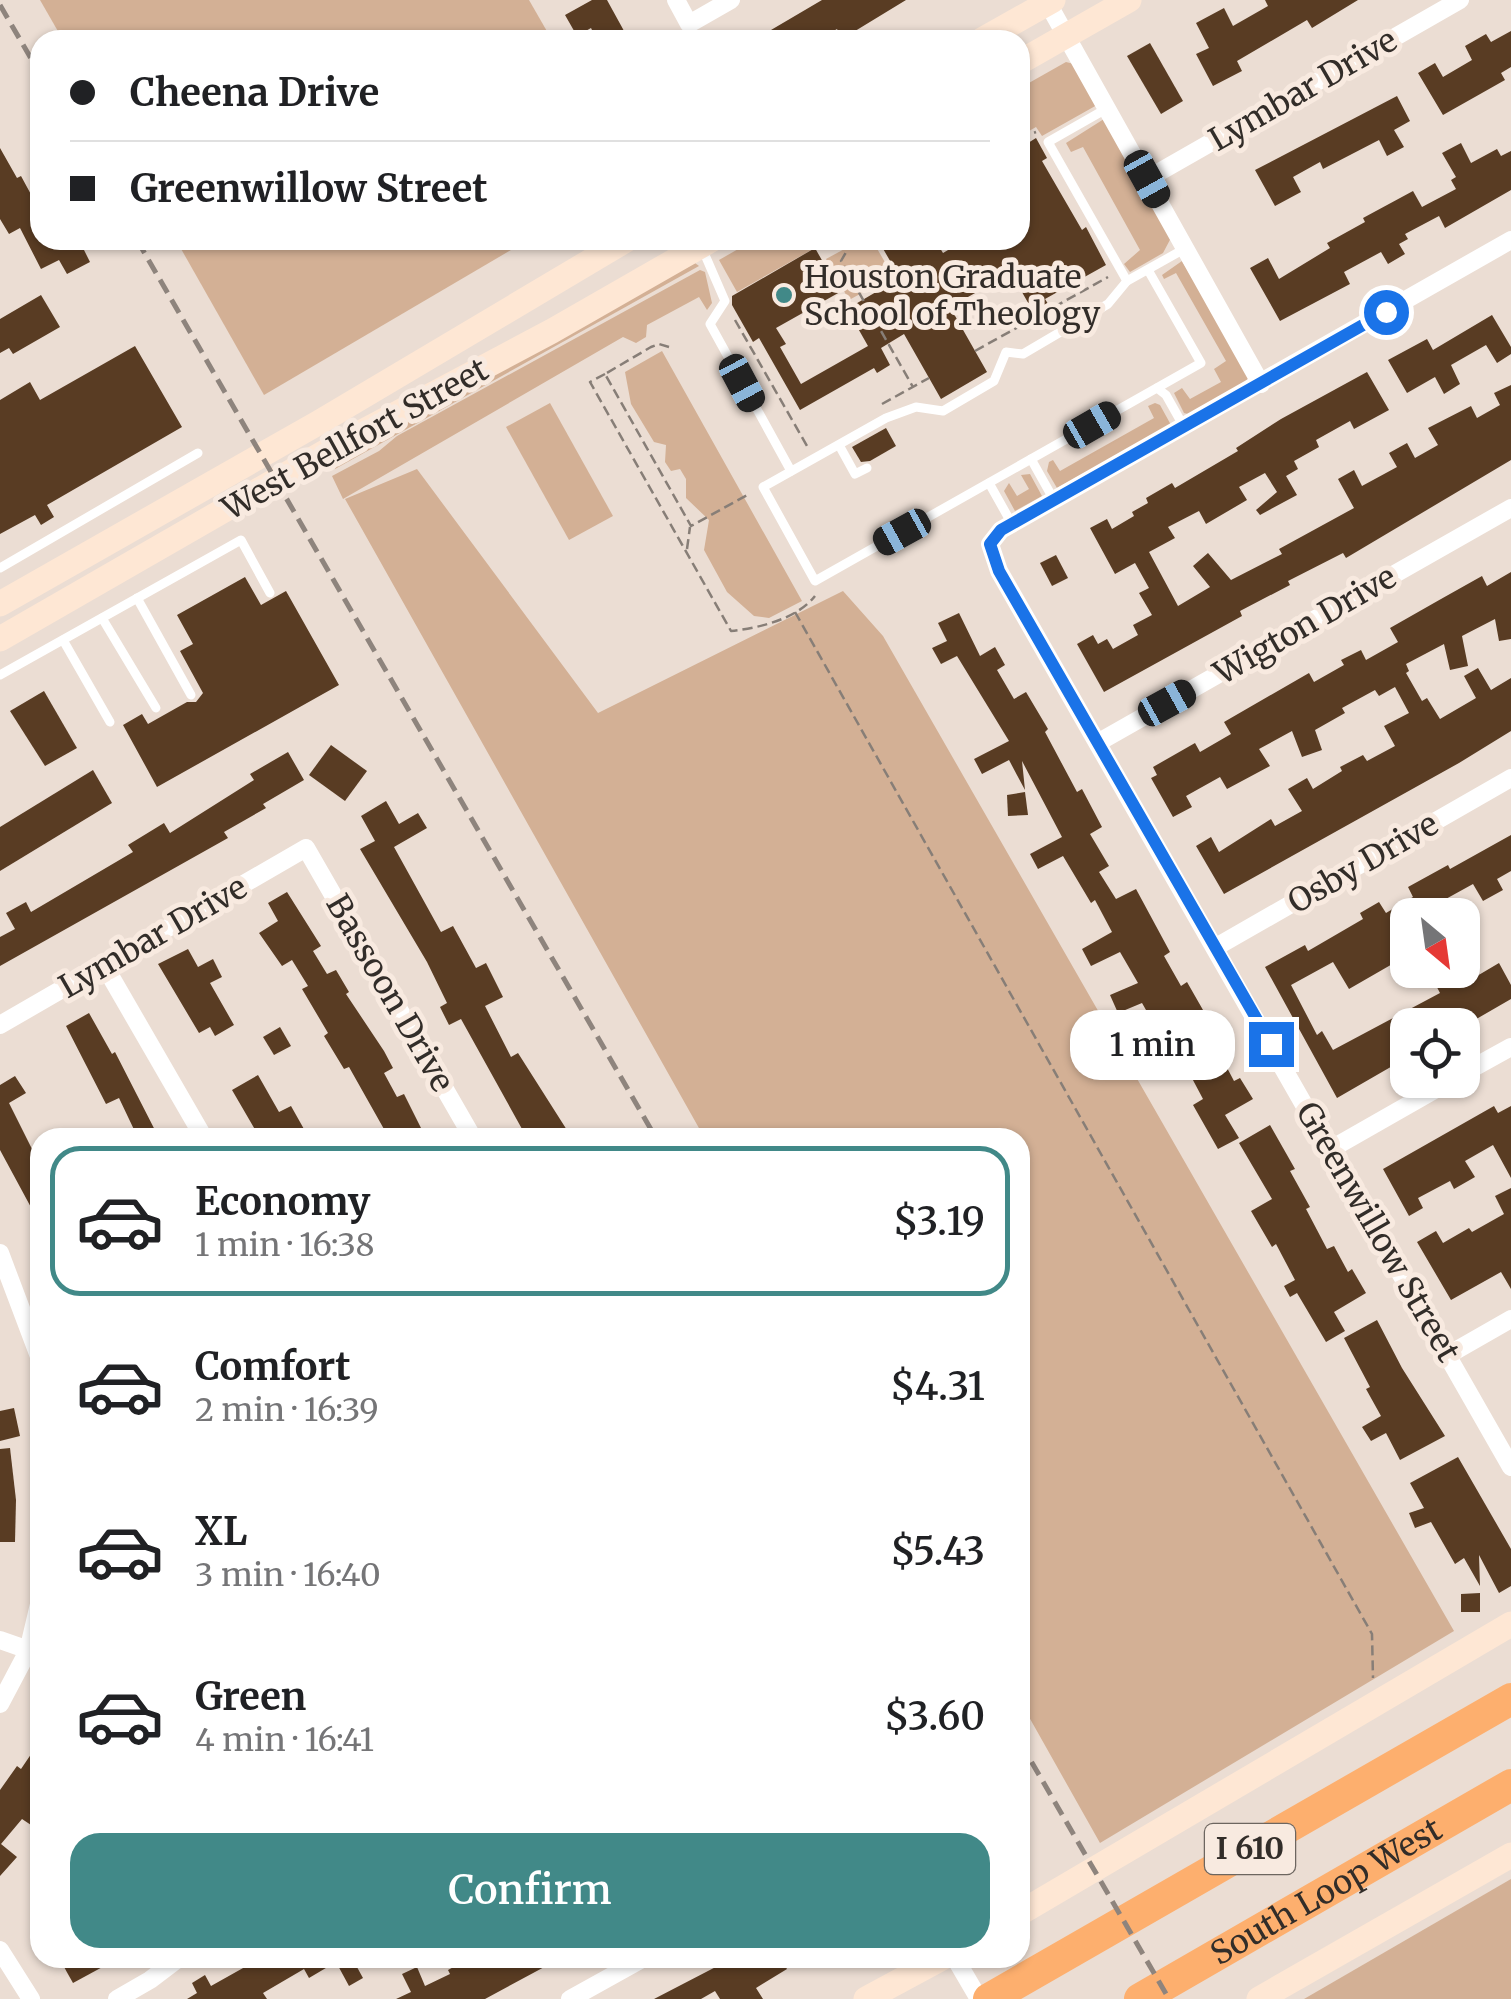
<!DOCTYPE html>
<html lang="en">
<head>
<meta charset="utf-8">
<style>
	:root { --surface:#fff; --page:#f2f2f2; --text:#202124; --muted:#757577; --line:#e0e0e0; --accent:#418988 }
	body { margin:0; font-family:Merriweather,serif; background:var(--page); color:var(--text); height:100vh; display:flex; flex-direction:column; font-size:38px; white-space:nowrap }
	* { box-sizing:border-box; margin:0 }
	p { font-size:32px; color:var(--muted) }
	.icon { flex:none; width:55px; height:55px; fill:none; stroke:currentColor; stroke-width:2; stroke-linecap:round; stroke-linejoin:round }
	.map { position:relative; flex:1; overflow:hidden }
	.drawer { position:absolute; left:30px; top:1128px; width:1000px; height:840px; display:flex; flex-direction:column; background:var(--surface); border-radius:30px; box-shadow:0 2px 8px #0004 }
	.drawer>* { flex:none }
	.banner { position:absolute; left:30px; top:30px; width:1000px; height:220px; border-radius:30px; box-shadow:0 2px 8px #0004; display:grid; align-content:center; height:220px; padding:0 40px; background:var(--surface) }
	.needle { width:65px; rotate:151deg }
	.fabs { position:absolute; left:1390px; top:898px; display:grid; gap:20px }
	.fabs a { display:grid; place-items:center; width:90px; height:90px; border-radius:20px; background:var(--surface); box-shadow:0 2px 8px #0004; font-size:50px }
	.end { position:absolute; width:45px; height:45px; margin:-22px; border:12px solid #1a73e8; background:#fff; box-shadow:0 0 0 5px #fff }
	.from { border-radius:50% }
	.bubble { position:absolute; height:70px; border-radius:30px; background:var(--surface); box-shadow:0 2px 8px #0004; font-size:32px; font-weight:600; line-height:70px; text-align:center }
	.car { position:absolute; width:30px; height:60px; margin:-30px -15px; border-radius:12px; box-shadow:0 0 8px 2px #0007; background:linear-gradient(#222 24%,#8ab4d8 0 40%,#222 0 76%,#8ab4d8 0 86%,#222 0) }
	.banner b { display:flex; align-items:center; gap:35px; height:95px; font-size:38px }
	.banner b+b { border-top:2px solid var(--line) }
	.banner i { width:25px; height:25px; background:var(--text) }
	ul { padding:18px 0 0; list-style:none }
	li { display:flex; align-items:center; gap:30px; height:150px; margin:0 20px 15px; padding:0 20px; border:5px solid transparent; border-radius:30px }
	li div { flex:1 }
	li b { display:block; font-size:38px }
	li em { font-style:normal; font-weight:600 }
	li.current { border-color:var(--accent) }
	li>.icon { width:90px; height:90px; stroke-width:1.5 }
	.cta { display:flex; gap:20px; margin-top:auto; padding:20px 40px }
	.cta a { flex:1; height:115px; border-radius:30px; background:var(--accent); color:#fff; font-size:40px; font-weight:600; line-height:115px; text-align:center }
	.map>svg:first-child { display:block }
</style>
</head>
<body>
<div class="map">
<svg width="1511" height="1999" viewBox="0 0 1511 1999">
	<rect width="100%" height="100%" fill="#ebddd3"/>
	<g fill="#d3b095">
		<path d="M40 0H529L552 40H63Z"/>
		<path d="M1066 62 1074 64 1097 105 1042 136 1036 127 1022 135 1020 88Z"/>
		<path d="M1104 119 1172 236 1163 253 1130 272 1124 264 1140 250 1083 147 1071 152 1066 143Z"/>
		<path d="M176 240H528L264 395Z"/>
		<path d="M754 240H829L737 292 719 260Z"/>
		<path d="M861 240H872L893 276 849 300 826 259Z"/>
		<path d="M1182 261 1250 376 1245 382 1188 414 1184 413 1174 393 1182 388 1190 399 1221 382 1214 369 1226 361 1176 273 1164 279 1162 275Z"/>
		<path d="M695 263 699 266 335 469 331 462Z"/>
		<path d="M700 270 705 272 712 303 707 310 699 297 647 325 646 337 636 343 623 337 343 499 332 476 379 451 397 436Z"/>
		<path d="M662 351 802 601 769 618 754 616 727 592 704 550 709 520 686 498V479L680 469 671 471 665 462 666 445 654 442 631 404 625 372Z"/>
		<path d="M550 403 613 516 569 540 506 427Z"/>
		<path d="M1155 403 1160 405 1171 425 1057 488 1047 471 1049 462 1053 460 1060 471 1154 418 1148 406Z"/>
		<path d="M417 469 598 713 843 591 883 636 1454 1631 1100 1843 1020 1701V1138L704 1137 345 499Z"/>
		<path d="M1030 474 1042 496 1015 511 1004 491 1009 483 1017 496 1029 489 1021 475Z"/>
		<path d="M1511 1879V1999H1304Z"/>
	</g>
	<g fill="#593c23">
		<path d="M592 0H607L629 40H597L591 28 577 36 565 15Z"/>
		<path d="M822 0H906L842 39 837 29 818 40H777L771 30Z"/>
		<path d="M1265 0H1358L1312 28 1307 20 1237 61 1242 71 1213 86 1196 54 1209 48 1196 23 1224 8 1233 26 1268 6Z"/>
		<path d="M1511 31V67L1501 73 1505 80 1443 115 1418 73 1435 63 1443 77 1472 60 1465 46 1486 34 1491 42Z"/>
		<path d="M1150 43 1183 101 1161 114 1127 56Z"/>
		<path d="M1397 96 1410 121 1394 130 1404 147 1387 156 1379 140 1323 169 1320 162 1293 177 1301 192 1275 206 1255 170Z"/>
		<path d="M1036 138 1047 158 1042 161 1082 230 1086 227 1106 265 1045 299 1053 312 1038 320 1011 273 950 307 987 372 941 399 904 334 881 348 890 365 877 373 874 368 800 410 759 338 753 342 732 305V296L815 248 840 292 776 328 786 344 780 347 801 384 868 346 847 309 900 278 878 240H935L943 253 965 240H1020V148Z"/>
		<path d="M1461 143 1471 163 1497 149 1501 156 1511 151V190L1445 228 1439 216 1405 234 1408 239 1399 244 1405 254 1388 264 1381 252 1344 272 1350 284 1280 321 1250 268 1268 258 1279 279 1330 248 1327 243 1365 222 1363 218 1413 191 1422 207 1456 189 1451 180 1456 177 1442 153Z"/>
		<path d="M0 148 17 178 21 176 40 211V240H56L61 249 79 240 90 262 67 274 59 260 41 269 20 228 9 234 0 219Z"/>
		<path d="M41 295 60 327 13 354 9 348 0 353V319Z"/>
		<path d="M1492 315 1511 347V354L1497 363 1486 345 1451 365 1460 384 1444 394 1435 377 1407 393 1388 360 1427 339 1433 350Z"/>
		<path d="M135 346 182 427 47 505 54 517 41 525 35 515 0 534V400L30 382 40 400Z"/>
		<path d="M1367 372 1389 410 1354 429 1350 421 1316 440 1319 447 1294 461 1298 469 1286 476 1297 495 1260 515 1256 510 1277 492 1265 473 1239 487 1247 500 1206 524 1199 511 1168 527 1175 538 1149 552 1178 606 1210 587 1193 566 1208 553 1231 580 1282 554 1279 549 1354 508 1338 479 1354 470 1362 486 1397 467 1389 453 1407 443 1415 458 1438 445 1428 428 1471 406 1477 418 1500 405 1494 393 1511 385V460L1346 558 1343 553 1288 581 1290 585 1240 611 1242 616 1104 692 1077 644 1093 635 1098 644 1107 639 1113 649 1138 635 1133 625 1152 615 1139 593 1149 588 1135 563 1115 574 1090 528 1107 519 1112 529 1134 516 1132 512 1148 503 1146 498 1172 483 1175 488 1238 451 1236 448 1281 419Z"/>
		<path d="M886 428 896 446 870 461 861 462 852 447Z"/>
		<path d="M1056 555 1068 578 1052 586 1040 563Z"/>
		<path d="M1511 572V639L1499 641 1495 619 1462 636 1468 666 1450 670 1444 644 1406 664 1409 671 1406 673 1422 701 1427 698 1440 719 1476 698 1464 676 1478 668 1491 690 1511 678V731L1459 763 1224 894 1196 846 1211 837 1219 852 1271 819 1275 826 1302 811 1288 789 1307 778 1313 789 1342 771 1340 767 1363 755 1367 761 1395 746 1384 726 1409 713 1395 687 1379 696 1375 690 1342 708 1345 713 1315 730 1322 750 1302 757 1292 731 1259 749 1270 766 1227 789 1220 777 1186 796 1192 807 1173 817 1151 778 1157 775 1153 767 1195 743 1200 752 1231 734 1224 722 1309 673 1314 682 1344 665 1341 660 1361 650 1366 660 1398 642 1390 628 1441 599 1482 576 1487 586Z"/>
		<path d="M245 577 261 605 286 591 339 685 157 787 123 725 142 714 148 724 187 702H196L203 693 180 651 193 644 177 615Z"/>
		<path d="M959 613 980 656 995 647 1005 665 997 670 1014 699 1026 692 1048 729 1045 732 1077 792 1082 789 1102 827 1090 834 1109 866 1099 872 1116 899 1136 889 1170 952 1164 956 1181 986 1187 982 1211 1024 1208 1026 1219 1045 1216 1047 1234 1081 1240 1078 1253 1099 1225 1115 1239 1138 1218 1149 1193 1105 1203 1099 1185 1065 1176 1070 1168 1055 1185 1045 1172 1023 1158 1031 1142 1003 1118 1013 1110 995 1138 983 1120 952 1091 966 1082 949 1112 932 1095 900 1091 903 1063 856 1038 869 1030 854 1062 837 1022 761 1025 790 1009 760 982 774 974 759 1009 741 957 656 941 664 932 648 947 641 938 623Z"/>
		<path d="M44 691 77 748 45 766 10 711Z"/>
		<path d="M331 745 367 771 345 801 309 775Z"/>
		<path d="M288 752 304 780 263 804 266 808 224 832 228 838 0 966V937L15 929 6 913 26 902 31 912 133 852 128 845 164 823 170 833 254 780 250 774Z"/>
		<path d="M93 770 112 803 0 871V827Z"/>
		<path d="M1025 792 1028 815 1008 816 1007 795Z"/>
		<path d="M386 801 399 824 418 813 427 828 394 847 441 932 453 926 476 968 486 963 503 997 485 1006 511 1057 518 1053 572 1138H527L461 1019 449 1025 440 1007 447 1003 427 962 360 849 375 841 361 816Z"/>
		<path d="M1511 835V871L1497 879 1503 890 1483 901 1473 884 1444 900 1452 915H1408V955L1349 989 1333 962 1291 985 1317 1035 1322 1031 1333 1050 1440 993 1428 970H1451L1455 978 1472 968 1477 976 1499 963 1511 985V999L1466 1025H1408V1057L1337 1098 1265 967 1305 945 1308 951 1363 919 1360 913 1379 902 1386 913 1413 897 1408 887 1448 865 1450 869Z"/>
		<path d="M287 892 321 946 313 951 327 974 336 970 349 992 346 994 384 1051 393 1068 384 1073 397 1097 404 1094 426 1138H389L349 1067 344 1069 324 1036 328 1033 302 989 308 986 292 960 282 966 259 933 278 921 268 903Z"/>
		<path d="M188 949 198 967 213 959 222 977 210 983 234 1025 215 1036 210 1027 199 1033 158 964Z"/>
		<path d="M89 1013 112 1054 115 1052 159 1138H138L119 1098 106 1104 66 1026Z"/>
		<path d="M280 1027 291 1046 274 1055 263 1037Z"/>
		<path d="M258 1075 279 1112 291 1106 309 1138H260L232 1090Z"/>
		<path d="M15 1076 26 1093 9 1103 40 1165V1224L0 1150V1085Z"/>
		<path d="M1494 1106 1498 1113 1511 1106V1178L1493 1145 1465 1161 1475 1177 1454 1189 1450 1181 1418 1198 1423 1208 1409 1216 1383 1169Z"/>
		<path d="M1270 1125 1295 1169 1290 1171 1310 1207 1306 1209 1327 1249 1334 1246 1348 1272 1352 1269 1366 1293 1334 1312 1345 1331 1326 1342 1297 1293 1290 1297 1284 1286 1295 1280 1276 1244 1272 1247 1251 1211 1272 1199 1239 1143Z"/>
		<path d="M1511 1188V1289L1501 1272 1451 1300 1417 1242 1436 1231 1443 1243 1469 1228 1472 1232 1504 1214 1495 1196Z"/>
		<path d="M1377 1320 1402 1368 1445 1436 1400 1460 1386 1433 1371 1441 1362 1427 1381 1416 1366 1389 1370 1387 1344 1338Z"/>
		<path d="M14 1408 20 1436 0 1441V1411Z"/>
		<path d="M10 1448 16 1500 15 1542H0V1449Z"/>
		<path d="M1458 1457 1511 1549V1586L1499 1593 1479 1555 1480 1586 1464 1558 1455 1564 1431 1522 1415 1528 1409 1513 1424 1508 1410 1483Z"/>
		<path d="M1480 1593V1612H1461V1594Z"/>
		<path d="M40 1741V1819L34 1827 22 1819 1 1844 17 1857 0 1876V1790L17 1766 21 1769Z"/>
		<path d="M59 1958H119L73 1983Z"/>
		<path d="M261 1958H352L363 1978 349 1986 336 1962 309 1978 304 1969 263 1993 267 1999H187L197 1993 192 1983 205 1975 211 1986Z"/>
		<path d="M470 1958H561L485 1999H396L411 1992 402 1974 417 1967 425 1986 450 1974 448 1970Z"/>
		<path d="M733 1958H780L787 1969 756 1988 763 1999H720L715 1991 701 1999H654Z"/>
	</g>
	<g fill="none" stroke-linecap="round" stroke-linejoin="round">
		<g stroke="#877e77" stroke-width="2.5" stroke-dasharray="10 5" stroke-linecap="butt">
			<path d="M1020 138 1036 132"/>
			<path d="M853 240 841 261 913 387"/>
			<path d="M735 320 807 446"/>
			<path d="M669 347 659 344 651 347 605 374 691 526 749 494"/>
			<path d="M975 351 1108 277"/>
			<path d="M605 374 590 382 731 631C759 628 797 619 815 596"/>
			<path d="M882 404 929 378"/>
			<path d="M687 549 690 527"/>
			<path d="M795 612 1372 1634 1373 1678"/>
		</g>
		<g stroke="#fff" stroke-width="9">
			<path d="M1106 109 1048 142 1127 281"/>
			<path d="M702 248 725 301 710 324 791 471"/>
			<path d="M1148 270 1201 363 815 581 763 487 886 418 916 407 943 411 994 381 1006 352 1023 354 1108 304 1127 281 1186 248"/>
			<path d="M1157 388 1166 395 1184 427"/>
			<path d="M839 445 855 474 867 468"/>
			<path d="M1031 459 1054 500"/>
			<path d="M989 483 1012 524"/>
			<path d="M0 568 198 453"/>
			<path d="M137 598 191 695"/>
			<path d="M102 618 156 708"/>
			<path d="M63 640 110 722"/>
			<path d="M0 675 241 540 270 593"/>
		</g>
		<g stroke="#fff" stroke-width="18">
			<path d="M676 0 689 24 731 0"/>
			<path d="M1046 0 1261 384"/>
			<path d="M1147 179 1460 0"/>
			<path d="M1511 240 1001 530 990 544 999 571 1511 1467"/>
			<path d="M1099 742 1511 508"/>
			<path d="M1216 947 1511 778"/>
			<path d="M104 965 204 1138"/>
			<path d="M0 1025 306 848 473 1138"/>
			<path d="M1462 1074 1511 1047"/>
			<path d="M1331 1149 1452 1080"/>
			<path d="M0 1253 40 1359"/>
			<path d="M1448 1355 1511 1319"/>
			<path d="M0 1640 40 1654"/>
			<path d="M0 1704 28 1651 40 1600"/>
			<path d="M0 1950 31 1999"/>
			<path d="M955 1958 979 1999"/>
			<path d="M117 1999 150 1980 179 1958"/>
			<path d="M570 1999 644 1958"/>
		</g>
		<g stroke="#fee7d4" stroke-width="25">
			<path d="M982 40 1053 0"/>
			<path d="M1020 62 1129 0"/>
			<path d="M0 604 318 423 626 240"/>
			<path d="M0 639 332 448 552 331 711 240"/>
			<path d="M1020 1913 1511 1624"/>
			<path d="M866 1999 942 1958"/>
			<path d="M1259 1999 1511 1855"/>
		</g>
		<g stroke="#fdaf6e" stroke-width="32">
			<path d="M989 1999 1511 1699"/>
			<path id="s1" d="M1140 1999 1511 1785"/>
		</g>
		<g stroke="#8e847d" stroke-width="5" stroke-dasharray="15 8" stroke-linecap="butt">
			<path d="M0 5 40 74"/>
			<path d="M137 240 656 1138"/>
			<path d="M1020 1742 1169 1999"/>
		</g>
	</g>
	<g fill="none" stroke-linecap="round" stroke-linejoin="round">
		<path stroke="#1a73e8" stroke-width="12" d="M1271 1044 999 571 990 544 1001 530 1386 312"/>
	</g>
	<circle fill="#418988" stroke="#f8eae0" stroke-width="4" cx="784" cy="295" r="10"/>
	<g text-anchor="middle" stroke-width="10" stroke-linejoin="round" paint-order="stroke">
		<rect fill="#f8eae0" stroke="#6d6660" stroke-width="2.5" x="1205" y="1824" width="90" height="50" rx="8"/>
		<g font-size="30" font-weight="bold" fill="#322d29">
			<text x="1250" y="1859">I 610</text>
		</g>
		<g font-size="32" fill="#322d29" stroke="#f8eae0">
			<text transform="translate(1303 90) rotate(-30)" y="11">Lymbar Drive</text>
			<text transform="translate(355 439) rotate(-29)" y="11">West Bellfort Street</text>
			<text transform="translate(1305 625) rotate(-30)" y="11">Wigton Drive</text>
			<text transform="translate(1363 863) rotate(-30)" y="11">Osby Drive</text>
			<text transform="translate(153 937) rotate(-30)" y="11">Lymbar Drive</text>
			<text transform="translate(390 993) rotate(60)" y="11">Bassoon Drive</text>
			<text transform="translate(1378 1232) rotate(60)" y="11">Greenwillow Street</text>
			<text dy="11" stroke="none"><textPath href="#s1" startOffset="215">South Loop West</textPath></text>
		</g>
		<g font-size="32" fill="#322d29" stroke="#f8eae0" text-anchor="start">
			<text x="804" y="288">Houston Graduate<tspan x="804" dy="37">School of Theology</tspan></text>
		</g>
	</g>
</svg>
<div class="fabs">
<a><svg class="needle" viewBox="-14 -14 28 28"><path d="M0-13l5 13h-10z" fill="#e53935"/><path d="M0 13l5-13h-10z" fill="#757577"/></svg></a>
<a><svg class="icon" aria-label="locate" viewBox="0 0 24 24"><circle cx="12" cy="12" r="6"/><path d="M12 2v4M12 18v4M2 12h4M18 12h4"/></svg></a>
</div>
<i class="end from" style="left:1386px;top:312px"></i>
<i class="end" style="left:1271px;top:1044px"></i>
<div class="bubble" style="left:1070px;top:1010px;width:165px">1 min</div>
<i class="car" style="left:1147px;top:179px;rotate:151deg"></i>
<i class="car" style="left:742px;top:383px;rotate:152deg"></i>
<i class="car" style="left:1092px;top:425px;rotate:60deg"></i>
<i class="car" style="left:902px;top:532px;rotate:241deg"></i>
<i class="car" style="left:1167px;top:703px;rotate:61deg"></i>
<div class="banner">
<b><i class="from"></i>Cheena Drive</b>
<b><i></i>Greenwillow Street</b>
</div>
<section class="drawer">
<ul>
<li class="current"><svg class="icon" aria-label="car" viewBox="0 0 24 24"><path d="M5 17H2v-5l4-1 3-4h7l3 4 3 1v5h-3M9 17h6M6 11h13"/><circle cx="7" cy="17" r="2"/><circle cx="17" cy="17" r="2"/></svg><div><b>Economy</b><p>1 min · 16:38</p></div><em>$3.19</em></li>
<li><svg class="icon" aria-label="car" viewBox="0 0 24 24"><path d="M5 17H2v-5l4-1 3-4h7l3 4 3 1v5h-3M9 17h6M6 11h13"/><circle cx="7" cy="17" r="2"/><circle cx="17" cy="17" r="2"/></svg><div><b>Comfort</b><p>2 min · 16:39</p></div><em>$4.31</em></li>
<li><svg class="icon" aria-label="car" viewBox="0 0 24 24"><path d="M5 17H2v-5l4-1 3-4h7l3 4 3 1v5h-3M9 17h6M6 11h13"/><circle cx="7" cy="17" r="2"/><circle cx="17" cy="17" r="2"/></svg><div><b>XL</b><p>3 min · 16:40</p></div><em>$5.43</em></li>
<li><svg class="icon" aria-label="car" viewBox="0 0 24 24"><path d="M5 17H2v-5l4-1 3-4h7l3 4 3 1v5h-3M9 17h6M6 11h13"/><circle cx="7" cy="17" r="2"/><circle cx="17" cy="17" r="2"/></svg><div><b>Green</b><p>4 min · 16:41</p></div><em>$3.60</em></li>
</ul>
<div class="cta"><a>Confirm</a></div>
</section>
</div>
</body>
</html>
